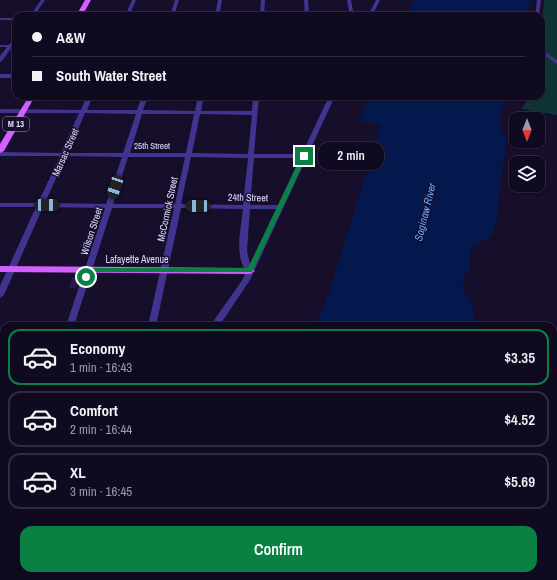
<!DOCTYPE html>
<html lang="en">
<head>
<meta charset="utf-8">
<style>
	:root { --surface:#100a20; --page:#191329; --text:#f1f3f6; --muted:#9c9aa5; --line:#302b3e; --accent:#0b8043 }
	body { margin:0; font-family:"Archivo Narrow",sans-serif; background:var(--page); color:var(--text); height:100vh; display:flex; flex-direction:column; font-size:15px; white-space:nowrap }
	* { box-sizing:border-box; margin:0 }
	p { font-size:13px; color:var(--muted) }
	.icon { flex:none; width:22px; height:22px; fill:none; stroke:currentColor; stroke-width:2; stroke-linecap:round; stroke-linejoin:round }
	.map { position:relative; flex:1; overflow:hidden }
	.panel { position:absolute; left:0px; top:322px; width:557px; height:258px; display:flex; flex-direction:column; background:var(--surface); border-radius:12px 12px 0 0; box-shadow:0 1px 3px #0004,0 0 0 1px var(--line) }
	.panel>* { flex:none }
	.top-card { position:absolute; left:12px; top:12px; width:533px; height:88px; border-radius:12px; box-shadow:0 1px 3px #0004,0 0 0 1px var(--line); display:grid; align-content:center; height:88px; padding:0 20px; background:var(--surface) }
	.needle { width:26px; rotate:180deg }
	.buttons { position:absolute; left:509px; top:112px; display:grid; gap:8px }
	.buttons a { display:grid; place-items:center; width:36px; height:36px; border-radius:8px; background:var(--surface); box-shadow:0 1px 3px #0004,0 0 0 1px var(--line); font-size:20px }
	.end { position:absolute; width:18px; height:18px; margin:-9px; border:5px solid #0b8043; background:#fff; box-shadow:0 0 0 2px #fff }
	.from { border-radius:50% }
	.bubble { position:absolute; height:28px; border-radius:12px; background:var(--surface); box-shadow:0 1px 3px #0004,0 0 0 1px var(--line); font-size:13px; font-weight:600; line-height:28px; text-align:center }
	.car { position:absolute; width:12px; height:24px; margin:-12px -6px; border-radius:5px; box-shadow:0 0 3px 1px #0007; background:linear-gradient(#222 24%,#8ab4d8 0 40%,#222 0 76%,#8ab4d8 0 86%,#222 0) }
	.top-card b { display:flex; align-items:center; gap:14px; height:38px; font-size:15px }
	.top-card b+b { border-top:1px solid var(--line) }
	.top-card i { width:10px; height:10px; background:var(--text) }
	ul { padding:7px 0 0; list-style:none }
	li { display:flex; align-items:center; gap:12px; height:56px; margin:0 8px 6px; padding:0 12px; border:2px solid var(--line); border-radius:12px }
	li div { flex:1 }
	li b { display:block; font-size:15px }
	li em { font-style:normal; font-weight:600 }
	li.on { border-color:var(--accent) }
	li>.icon { width:36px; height:36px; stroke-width:1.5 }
	.button { display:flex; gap:8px; margin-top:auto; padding:8px 20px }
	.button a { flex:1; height:46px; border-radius:12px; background:var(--accent); color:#fff; font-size:16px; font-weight:600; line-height:46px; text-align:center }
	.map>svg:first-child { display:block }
</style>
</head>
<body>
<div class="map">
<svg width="557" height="580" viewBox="0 0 557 580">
	<rect width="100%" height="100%" fill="#160e2b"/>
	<g fill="#103336">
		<path d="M544 0H557V115L521 109 531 96H541V34Z"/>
		<path d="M553 449 557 450V580H433L434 576H553Z"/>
	</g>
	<g fill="#05184d">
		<path d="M414 0H533L528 7V16H407Z"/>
		<path d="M370 96H511L502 107 499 122 507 142 500 182 497 218 492 235 471 248 470 270 463 278V292L472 301 475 326H315L330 290 381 125 359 121Z"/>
		<path d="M221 576H434L433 580H219Z"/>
	</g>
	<path fill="#28184e" d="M72 277 80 278 76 288H69Z"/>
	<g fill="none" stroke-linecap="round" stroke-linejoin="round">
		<g fill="#40348f" fill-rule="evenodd">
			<path d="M41 0H45L34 16H30Z"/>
			<path d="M132 0H136L129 16H125Z"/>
			<path d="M175 0H179L174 16H170Z"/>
			<path d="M218 0H222L219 16H215Z"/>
			<path d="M261 0H265L264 16H260Z"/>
			<path d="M304 0H308L309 16H305Z"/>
			<path d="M347 0H351L354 16H350Z"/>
			<path d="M376 0H380L372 16H368Z"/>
			<path d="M537 0H541L539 16H535Z"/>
			<rect x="0" y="18" width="16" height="2"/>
			<path d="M14 37H16V41L14 45 15 46 12 47 2 61 0 62V56L7 47H0V45H9Z"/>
			<path d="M541 49 557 60V64L541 53Z"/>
			<rect x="0" y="74" width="16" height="4"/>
			<path d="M87 96H93L87 110H137L142 96H148L143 110 195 111 198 96H204L201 111H252L253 96H259L254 154H302L329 96H335L250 280 219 326H210L243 279 246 271C234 254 241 229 243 209L181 208 156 326H148L174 208H112L74 326H66L105 208 43 207 4 295 0 298V286L36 207H0V203H38L60 156H0V152L61 153 79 113H0V109L81 110ZM85 113 136 114 123 153H68ZM142 114H194L186 153H130ZM200 114 252 115 248 154 192 153ZM66 156 122 157 106 204 45 203ZM128 157H185L175 204H113ZM191 157 248 158 243 205 181 204ZM254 158H300L278 205H250ZM250 209H276L250 264 247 251Z"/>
			<rect x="0" y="349" width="4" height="6"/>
			<path d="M0 446 4 448V458L0 456Z"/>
			<path d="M28 576H41L39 580H26Z"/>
		</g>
		<g fill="#d35fff" fill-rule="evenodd">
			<path d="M85 0H91L82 16H76Z"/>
			<path d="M29 96H35L4 151 0 153V144Z"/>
			<path d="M0 266 250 268 255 271 250 274 0 272Z"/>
		</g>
	</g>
	<path fill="#0b8043" d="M302 155 307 156 252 272H91L88 279 83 277 85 270 88 268H248Z"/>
	<g text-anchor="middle" stroke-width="3" stroke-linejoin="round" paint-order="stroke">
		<rect fill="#160e2b" stroke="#a39bbf" stroke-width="1" x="3" y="117" width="26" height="14" rx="3"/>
		<g font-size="9" font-weight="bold" fill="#e0d8ff">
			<text x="16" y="127">M 13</text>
		</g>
		<g font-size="9" fill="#e0d8ff" stroke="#160e2b">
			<text x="152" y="149">25th Street</text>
		</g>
		<g font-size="10" fill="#e0d8ff" stroke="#160e2b">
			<text transform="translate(65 152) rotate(-66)" y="4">Marsac Street</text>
			<text transform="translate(248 197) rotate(1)" y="4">24th Street</text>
			<text transform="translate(167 209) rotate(-78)" y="4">McCormick Street</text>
			<text transform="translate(91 231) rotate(-72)" y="4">Wilson Street</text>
			<text x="137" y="263">Lafayette Avenue</text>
		</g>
		<g font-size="11" font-style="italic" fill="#66a9ff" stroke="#160e2b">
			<text transform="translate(425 212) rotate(-76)" y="4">Saginaw River</text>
		</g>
	</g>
</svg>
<div class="buttons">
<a><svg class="needle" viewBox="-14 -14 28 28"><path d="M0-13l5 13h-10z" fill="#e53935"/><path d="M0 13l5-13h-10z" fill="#9c9aa5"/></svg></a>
<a><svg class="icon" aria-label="layers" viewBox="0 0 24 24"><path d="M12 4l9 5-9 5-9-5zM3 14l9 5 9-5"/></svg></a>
</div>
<i class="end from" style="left:86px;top:277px"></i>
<i class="end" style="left:304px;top:156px"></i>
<div class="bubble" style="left:318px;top:142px;width:66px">2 min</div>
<i class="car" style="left:115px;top:187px;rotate:198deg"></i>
<i class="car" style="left:47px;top:205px;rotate:90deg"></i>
<i class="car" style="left:198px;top:206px;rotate:270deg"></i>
<div class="top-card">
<b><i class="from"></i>A&amp;W</b>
<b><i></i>South Water Street</b>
</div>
<section class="panel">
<ul>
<li class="on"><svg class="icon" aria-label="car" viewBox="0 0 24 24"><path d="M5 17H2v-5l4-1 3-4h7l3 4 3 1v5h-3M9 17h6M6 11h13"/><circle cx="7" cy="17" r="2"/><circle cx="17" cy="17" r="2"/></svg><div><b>Economy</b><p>1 min · 16:43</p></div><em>$3.35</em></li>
<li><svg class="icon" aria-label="car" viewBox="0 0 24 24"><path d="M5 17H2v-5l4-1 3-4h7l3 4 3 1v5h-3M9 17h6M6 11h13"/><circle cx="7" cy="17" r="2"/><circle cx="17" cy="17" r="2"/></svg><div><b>Comfort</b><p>2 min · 16:44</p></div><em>$4.52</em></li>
<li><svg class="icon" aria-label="car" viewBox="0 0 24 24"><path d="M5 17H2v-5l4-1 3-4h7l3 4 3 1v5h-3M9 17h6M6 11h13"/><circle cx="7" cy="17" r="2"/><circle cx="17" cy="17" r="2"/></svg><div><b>XL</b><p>3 min · 16:45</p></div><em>$5.69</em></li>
</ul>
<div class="button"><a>Confirm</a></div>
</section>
</div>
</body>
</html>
